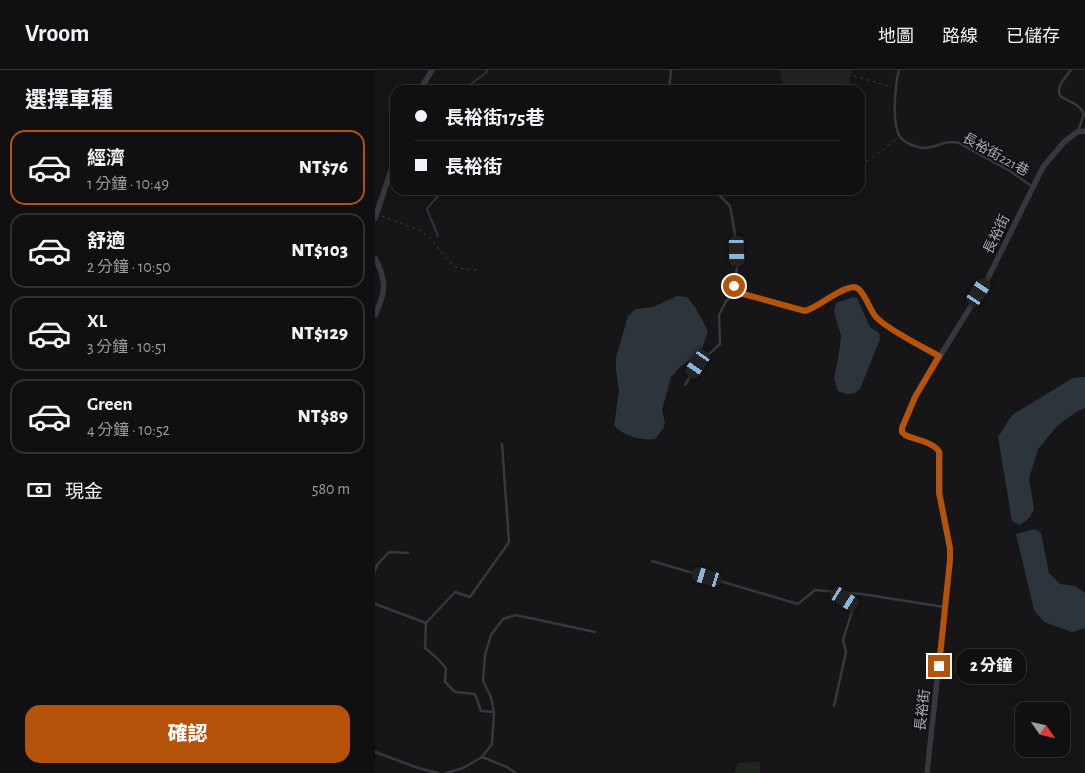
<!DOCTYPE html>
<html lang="zh-TW">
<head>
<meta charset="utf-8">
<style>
	:root { --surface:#101012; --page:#19191b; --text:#f1f3f6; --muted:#9c9d9f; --line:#303032; --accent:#b45309 }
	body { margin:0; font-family:"Alegreya Sans","Noto Sans TC",sans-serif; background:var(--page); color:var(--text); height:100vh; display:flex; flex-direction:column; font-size:19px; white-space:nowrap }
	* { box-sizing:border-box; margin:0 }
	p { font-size:16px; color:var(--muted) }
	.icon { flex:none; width:28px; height:28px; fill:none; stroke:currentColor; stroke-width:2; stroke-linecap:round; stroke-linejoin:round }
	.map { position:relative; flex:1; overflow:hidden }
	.drawer { display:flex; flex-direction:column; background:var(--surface); width:375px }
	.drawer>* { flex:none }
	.hud { position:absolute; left:15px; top:15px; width:475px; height:110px; border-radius:15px; box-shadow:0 5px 20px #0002,0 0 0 1px var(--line); display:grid; align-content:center; height:110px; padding:0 25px; background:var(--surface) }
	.needle { width:32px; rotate:124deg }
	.fabs { position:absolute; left:640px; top:632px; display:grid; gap:10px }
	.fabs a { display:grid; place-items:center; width:55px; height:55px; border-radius:10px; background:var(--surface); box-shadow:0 5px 20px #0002,0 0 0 1px var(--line); font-size:25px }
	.end { position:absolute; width:22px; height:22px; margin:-11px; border:6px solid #b45309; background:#fff; box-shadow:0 0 0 2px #fff }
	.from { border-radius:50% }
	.bubble { position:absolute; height:35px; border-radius:15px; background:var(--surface); box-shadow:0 5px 20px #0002,0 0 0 1px var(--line); font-size:16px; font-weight:800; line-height:35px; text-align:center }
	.car { position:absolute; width:15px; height:30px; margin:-15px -8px; border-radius:6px; box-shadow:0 0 4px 1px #0007; background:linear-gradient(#222 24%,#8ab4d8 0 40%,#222 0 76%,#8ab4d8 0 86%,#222 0) }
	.hud b { display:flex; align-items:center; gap:18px; height:48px; font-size:19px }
	.hud b+b { border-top:1px solid var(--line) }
	.hud i { width:12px; height:12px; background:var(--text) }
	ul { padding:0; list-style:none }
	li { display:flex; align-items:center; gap:15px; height:75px; margin:0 10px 8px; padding:0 15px; border:2px solid var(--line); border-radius:15px }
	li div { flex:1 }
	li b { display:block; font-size:19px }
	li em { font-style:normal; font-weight:800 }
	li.current { border-color:var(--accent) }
	li>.icon { width:45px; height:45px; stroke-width:1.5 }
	h2 { padding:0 25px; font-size:22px; line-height:60px }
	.pay { display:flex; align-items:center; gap:12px; height:55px; padding:0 25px; font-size:19px }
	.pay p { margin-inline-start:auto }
	.primary-button { display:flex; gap:10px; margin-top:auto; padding:10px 25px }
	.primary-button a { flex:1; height:58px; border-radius:15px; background:var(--accent); color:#fff; font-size:20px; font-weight:800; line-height:58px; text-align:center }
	header { display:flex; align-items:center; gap:30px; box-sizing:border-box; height:70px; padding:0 25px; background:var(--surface); border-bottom:1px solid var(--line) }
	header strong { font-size:24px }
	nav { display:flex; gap:28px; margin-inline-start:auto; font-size:18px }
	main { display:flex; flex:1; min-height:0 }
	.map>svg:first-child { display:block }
</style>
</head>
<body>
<header>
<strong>Vroom</strong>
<nav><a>地圖</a><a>路線</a><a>已儲存</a></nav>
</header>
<main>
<section class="drawer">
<h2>選擇車種</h2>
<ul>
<li class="current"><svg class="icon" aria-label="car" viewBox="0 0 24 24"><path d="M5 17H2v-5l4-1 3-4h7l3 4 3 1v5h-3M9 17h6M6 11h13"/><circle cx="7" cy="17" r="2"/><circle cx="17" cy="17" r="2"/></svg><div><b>經濟</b><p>1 分鐘 · 10:49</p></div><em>NT$76</em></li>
<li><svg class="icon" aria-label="car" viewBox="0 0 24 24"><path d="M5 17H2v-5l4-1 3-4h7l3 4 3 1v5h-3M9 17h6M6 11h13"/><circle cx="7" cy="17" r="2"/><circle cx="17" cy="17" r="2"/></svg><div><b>舒適</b><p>2 分鐘 · 10:50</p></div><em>NT$103</em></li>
<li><svg class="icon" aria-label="car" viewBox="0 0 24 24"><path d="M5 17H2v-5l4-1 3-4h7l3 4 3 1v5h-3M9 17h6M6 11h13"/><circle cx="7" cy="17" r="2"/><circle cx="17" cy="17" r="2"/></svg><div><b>XL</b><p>3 分鐘 · 10:51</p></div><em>NT$129</em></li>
<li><svg class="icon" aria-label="car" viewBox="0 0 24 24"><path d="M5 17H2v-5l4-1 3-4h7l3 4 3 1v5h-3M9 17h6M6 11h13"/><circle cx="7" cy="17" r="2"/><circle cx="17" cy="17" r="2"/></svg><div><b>Green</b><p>4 分鐘 · 10:52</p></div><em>NT$89</em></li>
</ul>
<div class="pay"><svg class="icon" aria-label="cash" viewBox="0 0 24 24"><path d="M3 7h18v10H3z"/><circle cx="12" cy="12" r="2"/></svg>現金<p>580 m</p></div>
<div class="primary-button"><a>確認</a></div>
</section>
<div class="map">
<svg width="710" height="703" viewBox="0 0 710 703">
	<rect width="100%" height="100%" fill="#161618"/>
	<path fill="#222225" d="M405 0H474L477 2 472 20H418L415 16 412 20H408Z"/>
	<path fill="#1e261f" d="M385 692V703H359L363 693Z"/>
	<g fill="#2c353c">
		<path d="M302 226 312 227 320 237 333 261 326 282 305 297 296 307 287 340 290 353 288 359 280 369C266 371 250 366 239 356L244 321 241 299V287L253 246 261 239 278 237Z"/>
		<path d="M478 227 482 228 495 257 504 263 505 269 485 319C478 326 471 325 463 321L459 309 464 283 466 266 459 241 461 233Z"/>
		<path d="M710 307V338L703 341 683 355 663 379 654 409 659 439 655 447 645 455 637 451 623 367 637 345 698 308Z"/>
		<path d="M659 459 666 463 674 503 685 514 700 516 710 523V558L697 562 669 552 659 540 641 464Z"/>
	</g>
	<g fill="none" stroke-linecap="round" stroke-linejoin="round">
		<g stroke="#2c353c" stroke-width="2">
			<path d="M88 20 112 2V0"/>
			<path d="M63 166 52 139 68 120"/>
		</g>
		<g stroke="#3d3f44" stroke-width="1" stroke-dasharray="2.5 4" stroke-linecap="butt">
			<path d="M479 6 517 17"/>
			<path d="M485 93C500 89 509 77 522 69"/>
			<path d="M7 146 46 161 57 170 74 192 83 198 102 200"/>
		</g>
		<g stroke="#37383d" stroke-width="2.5">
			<path d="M524 0C520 15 517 51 524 65 528 73 542 78 551 78 562 77 573 69 584 73L635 101 658 117"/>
			<path d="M696 0C690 8 681 16 685 26 694 32 704 33 709 44L703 61"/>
			<path d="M294 20 296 0"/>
			<path d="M339 120 355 136 356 141C359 159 363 177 362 194 362 204 359 213 361 223"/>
			<path d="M310 315 323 294 345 274 344 245 351 231 361 223 430 241 478 217C491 219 493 238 501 247 512 259 548 277 565 286"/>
			<path d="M277 491 423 534 440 520 487 524 569 537"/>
			<path d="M0 501 2 495 14 482 33 483"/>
			<path d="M0 534 51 553"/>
			<path d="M459 636 471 582 468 570 479 535 470 529 468 522"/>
			<path d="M119 642 106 641 100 624 80 622 70 612 71 598 63 589 50 578 51 553 80 522 95 527 134 472 127 374"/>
			<path d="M0 682 43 698 63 703"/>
			<path d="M107 687 132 697 141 703"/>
			<path d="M71 703 88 698 107 687 117 674 119 642 116 627 108 611 110 585 116 565 128 549 141 545 220 562"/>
		</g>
		<g stroke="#37383d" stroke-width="5.5">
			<path d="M45 20 57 0"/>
			<path d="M0 148 20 89"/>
			<path d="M0 188C12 211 11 222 0 245"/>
			<path d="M552 703 575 490V479L565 423V382C559 372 540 370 530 365L527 362V358L540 327 612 210 668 97 689 72 702 62 710 61"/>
		</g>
	</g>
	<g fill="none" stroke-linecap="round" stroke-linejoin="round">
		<path stroke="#b45309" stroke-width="6" d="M359 216 361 222 430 241C444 237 464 218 479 217 488 217 495 241 501 247 513 260 548 277 564 286L540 327 527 358V362L530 365C540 370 559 372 564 382V423L575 478V490L564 596"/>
	</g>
	<g text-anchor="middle" stroke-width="4" stroke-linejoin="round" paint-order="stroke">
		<g font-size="14" fill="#a8adb8" stroke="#111113">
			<text transform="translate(621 84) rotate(29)" y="5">長裕街221巷</text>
			<text transform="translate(621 164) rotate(-64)" y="5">長裕街</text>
			<text transform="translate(547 640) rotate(-83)" y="5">長裕街</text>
		</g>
	</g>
</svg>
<div class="fabs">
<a><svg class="needle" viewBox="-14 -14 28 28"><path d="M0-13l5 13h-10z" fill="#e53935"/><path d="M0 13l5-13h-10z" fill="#9c9d9f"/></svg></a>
</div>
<i class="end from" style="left:359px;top:216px"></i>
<i class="end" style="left:564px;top:596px"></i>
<div class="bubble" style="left:581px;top:579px;width:70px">2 分鐘</div>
<i class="car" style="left:362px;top:181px;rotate:178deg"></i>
<i class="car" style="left:604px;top:222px;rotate:33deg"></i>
<i class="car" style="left:323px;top:294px;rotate:215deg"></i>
<i class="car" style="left:332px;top:507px;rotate:287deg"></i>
<i class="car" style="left:470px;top:529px;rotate:123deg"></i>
<div class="hud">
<b><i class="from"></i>長裕街175巷</b>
<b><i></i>長裕街</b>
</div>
</div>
</main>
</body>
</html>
